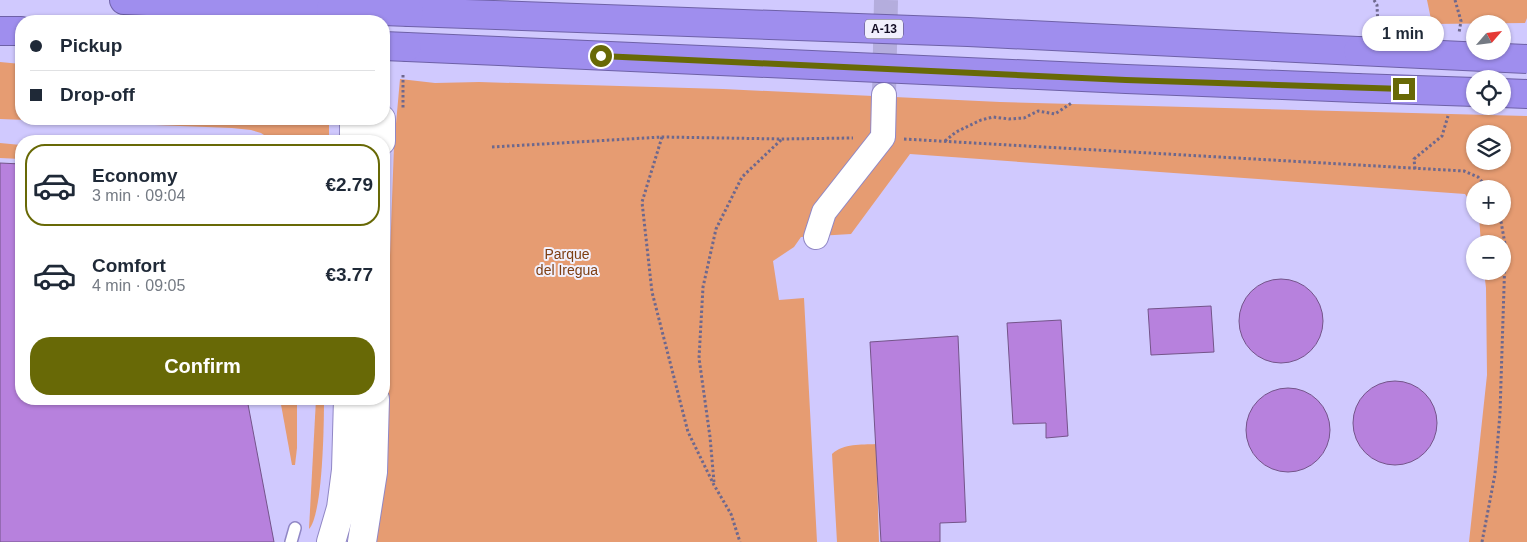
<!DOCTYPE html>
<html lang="en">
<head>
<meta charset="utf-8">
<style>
	:root { --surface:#fff; --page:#f2f2f3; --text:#1f2937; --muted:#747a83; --line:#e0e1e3; --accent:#686906 }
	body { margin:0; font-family:Helvetica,sans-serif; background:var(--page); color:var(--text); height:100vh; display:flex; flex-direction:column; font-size:19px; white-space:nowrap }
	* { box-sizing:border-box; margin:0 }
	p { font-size:16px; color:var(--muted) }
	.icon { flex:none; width:28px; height:28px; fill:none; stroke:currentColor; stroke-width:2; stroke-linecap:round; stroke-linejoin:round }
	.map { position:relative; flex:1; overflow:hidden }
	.details { position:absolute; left:15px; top:135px; width:375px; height:270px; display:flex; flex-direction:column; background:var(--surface); border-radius:20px; box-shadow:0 1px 4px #0004 }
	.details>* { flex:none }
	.guide { position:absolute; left:15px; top:15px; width:375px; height:110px; border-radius:20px; box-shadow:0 1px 4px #0004; display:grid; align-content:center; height:110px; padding:0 15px; background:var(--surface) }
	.needle { width:32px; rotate:62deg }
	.controls { position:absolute; left:1466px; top:15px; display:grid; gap:10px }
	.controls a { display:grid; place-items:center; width:45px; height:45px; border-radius:50%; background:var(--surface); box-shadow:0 1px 4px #0004; font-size:25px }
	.end { position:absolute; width:22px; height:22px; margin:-11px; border:6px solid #686906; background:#fff; box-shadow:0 0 0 2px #fff }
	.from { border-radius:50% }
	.bubble { position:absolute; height:35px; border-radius:18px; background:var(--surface); box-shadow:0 1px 4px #0004; font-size:16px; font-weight:600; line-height:35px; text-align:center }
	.guide b { display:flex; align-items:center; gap:18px; height:48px; font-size:19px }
	.guide b+b { border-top:1px solid var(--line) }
	.guide i { width:12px; height:12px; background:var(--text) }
	ul { padding:9px 0 0; list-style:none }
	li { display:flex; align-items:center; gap:15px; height:82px; margin:0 10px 8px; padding:0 5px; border:2px solid transparent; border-radius:20px }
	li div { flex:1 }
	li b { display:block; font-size:19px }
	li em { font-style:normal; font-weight:600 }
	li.active { border-color:var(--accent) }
	li>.icon { width:45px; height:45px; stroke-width:1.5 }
	.primary-button { display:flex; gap:10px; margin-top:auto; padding:10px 15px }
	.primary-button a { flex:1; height:58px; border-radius:20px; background:var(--accent); color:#fff; font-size:20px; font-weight:600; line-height:58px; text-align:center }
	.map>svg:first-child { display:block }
</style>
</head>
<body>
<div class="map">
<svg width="1527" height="542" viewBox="0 0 1527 542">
	<rect width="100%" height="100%" fill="#d0c9fe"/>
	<g fill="#e69c72" fill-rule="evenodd">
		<path d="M1427 0H1527V18L1525 23 1432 24Z"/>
		<path d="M0 62 21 64V119H329V141H273L261 133 251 130 232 128 0 119Z"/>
		<path d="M400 79 435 83 479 82 723 89 1000 102 1527 116V542H1469L1487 375 1486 288 1484 271H1502V244H1481L1479 216H1502V189H1475V208L1465 194 910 154 851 234 801 237 794 247 773 261 779 300 804 298 817 542H372L382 475 394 146ZM1475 134H1502V161H1475Z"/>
		<path d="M0 143 21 145V159L0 158Z"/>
		<path d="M280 399H297V448L295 465H292Z"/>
		<path d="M316 399H324C324 422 323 514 309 529Z"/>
		<path d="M876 444 879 542H837L832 454C844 443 861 445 876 444Z"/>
	</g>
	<g fill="#b781dd" stroke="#74548a">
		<path d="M0 163 21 164V399H247L274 542H0Z"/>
		<circle cx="1281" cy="321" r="42"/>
		<path d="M1211 306 1214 352 1151 355 1148 309Z"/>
		<path d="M1061 320 1068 436 1046 438V423L1013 424 1007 323Z"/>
		<path d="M958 336 966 522 940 523V542H881L870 342Z"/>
		<circle cx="1395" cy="423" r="42"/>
		<circle cx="1288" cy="430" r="42"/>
	</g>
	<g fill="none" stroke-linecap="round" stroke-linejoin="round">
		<path stroke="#b4addd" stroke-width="24" stroke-dasharray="24 12" stroke-linecap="butt" d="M884 95 886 0"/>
		<defs>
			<path id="lane" d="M291 542 295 528"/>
			<path id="street" d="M816 237 824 212 883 137 884 95"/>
			<g id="secondary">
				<path d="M354 141V119"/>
				<path d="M381 141V119"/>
				<path d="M331 542 341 508 346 470 348 399"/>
				<path d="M362 542 373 472 375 399"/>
			</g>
			<g id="highway">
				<path d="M124 0 331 9"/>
				<path d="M409 12 968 32 1358 51"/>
				<path d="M0 31H21"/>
				<path d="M407 47 1126 79 1357 88"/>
				<path d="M1502 93 1527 94"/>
			</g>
		</defs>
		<use href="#lane" stroke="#9087c5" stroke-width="14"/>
		<use href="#street" stroke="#9087c5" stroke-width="26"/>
		<use href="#secondary" stroke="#9087c5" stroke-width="30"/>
		<use href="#highway" stroke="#6e61a7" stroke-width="30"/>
		<g stroke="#6e688d" stroke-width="3" stroke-dasharray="2.5 2.5" stroke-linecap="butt">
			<path d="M1374 0 1377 5 1378 29"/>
			<path d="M1455 0 1461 21 1459 33"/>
			<path d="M403 75V108"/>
			<path d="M662 137 642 202 652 292 688 432 714 485 731 514 740 542"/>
			<path d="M904 139 1464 171 1478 177 1488 189"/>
			<path d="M945 141 956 132 981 120 993 117 1009 119 1024 118 1038 111 1055 114 1073 102"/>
			<path d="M492 147 662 137 782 139 853 138"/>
			<path d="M1415 169 1414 159 1442 136 1448 116"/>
			<path d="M714 482 710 437 699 358 703 287 716 229 742 177 782 139"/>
			<path d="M1482 542 1495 474 1500 413 1505 256V244L1500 216"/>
		</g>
		<use href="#lane" stroke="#fff" stroke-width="11"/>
		<use href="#street" stroke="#fff" stroke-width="24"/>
		<use href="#secondary" stroke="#fff" stroke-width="28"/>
		<use href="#highway" stroke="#9f8eee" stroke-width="28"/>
		<defs>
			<g id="highway-bridge">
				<path d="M331 9 409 12"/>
				<path d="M384 46 407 47"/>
				<path d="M1358 51 1527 59"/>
				<path d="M1357 88 1475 92"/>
			</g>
		</defs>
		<use href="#highway-bridge" stroke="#6e61a7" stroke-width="30" stroke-linecap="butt"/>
		<use href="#highway-bridge" stroke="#9f8eee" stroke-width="28"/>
	</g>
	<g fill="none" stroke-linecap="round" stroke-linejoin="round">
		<path stroke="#686906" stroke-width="6" d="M601 56 1126 80 1404 89"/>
	</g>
	<g text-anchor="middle" stroke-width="4" stroke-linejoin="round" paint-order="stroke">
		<rect fill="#f1f0fd" stroke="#555165" stroke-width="1" x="865" y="19.5" width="38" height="19" rx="4"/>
		<g font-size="12" font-weight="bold" fill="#120d24">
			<text x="884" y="33">A-13</text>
		</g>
		<g font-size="14" fill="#7e3e12" stroke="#f1f0fd">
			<text x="567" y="259">Parque<tspan x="567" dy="16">del Iregua</tspan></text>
		</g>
	</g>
</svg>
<div class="controls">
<a><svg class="needle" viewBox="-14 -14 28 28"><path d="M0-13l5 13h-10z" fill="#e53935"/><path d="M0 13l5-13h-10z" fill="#747a83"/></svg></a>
<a><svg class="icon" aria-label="locate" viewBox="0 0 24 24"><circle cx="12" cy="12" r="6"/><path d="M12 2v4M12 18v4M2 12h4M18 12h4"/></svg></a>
<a><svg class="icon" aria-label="layers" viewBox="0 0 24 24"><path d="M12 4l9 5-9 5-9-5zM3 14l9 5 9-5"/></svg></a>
<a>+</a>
<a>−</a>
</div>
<i class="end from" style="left:601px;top:56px"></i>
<i class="end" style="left:1404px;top:89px"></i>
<div class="bubble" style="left:1362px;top:16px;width:82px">1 min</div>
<div class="guide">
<b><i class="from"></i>Pickup</b>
<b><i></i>Drop-off</b>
</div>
<section class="details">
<ul>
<li class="active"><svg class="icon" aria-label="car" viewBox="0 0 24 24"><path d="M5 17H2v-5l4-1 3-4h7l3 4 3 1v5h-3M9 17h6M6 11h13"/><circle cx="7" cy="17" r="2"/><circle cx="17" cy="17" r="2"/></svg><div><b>Economy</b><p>3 min · 09:04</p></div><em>€2.79</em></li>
<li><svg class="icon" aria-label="car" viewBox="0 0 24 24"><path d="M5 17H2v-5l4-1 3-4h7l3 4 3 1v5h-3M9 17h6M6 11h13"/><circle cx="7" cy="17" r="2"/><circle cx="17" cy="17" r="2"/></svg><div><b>Comfort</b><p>4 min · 09:05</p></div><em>€3.77</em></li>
</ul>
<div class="primary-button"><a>Confirm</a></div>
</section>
</div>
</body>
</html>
